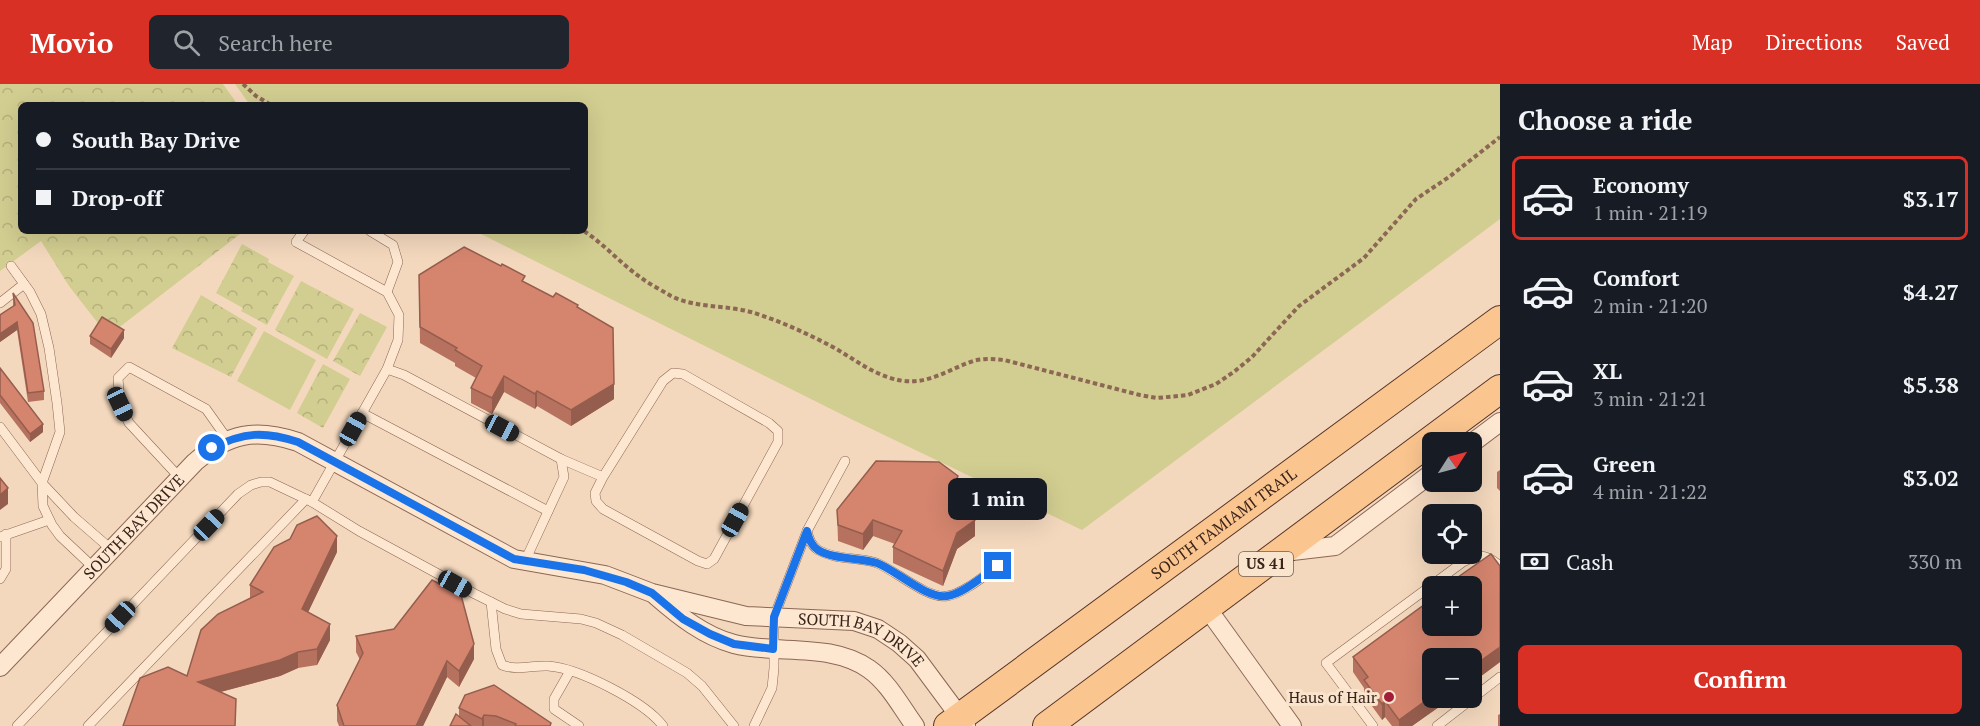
<!DOCTYPE html>
<html lang="en">
<head>
<meta charset="utf-8">
<style>
	:root { --surface:#171b24; --page:#20242c; --text:#f1f3f6; --muted:#9ea1a6; --line:#363941; --accent:#d93025 }
	body { margin:0; font-family:"PT Serif",serif; background:var(--page); color:var(--text); height:100vh; display:flex; flex-direction:column; font-size:22px; white-space:nowrap }
	* { box-sizing:border-box; margin:0 }
	p { font-size:20px; color:var(--muted) }
	.icon { flex:none; width:33px; height:33px; fill:none; stroke:currentColor; stroke-width:2; stroke-linecap:round; stroke-linejoin:round }
	.map { position:relative; flex:1; overflow:hidden }
	.sheet { display:flex; flex-direction:column; background:var(--surface); width:480px }
	.sheet>* { flex:none }
	.hud { position:absolute; left:18px; top:18px; width:570px; height:132px; border-radius:9px; box-shadow:0 6px 24px #0002; display:grid; align-content:center; height:132px; padding:0 18px; background:var(--surface) }
	.needle { width:39px; rotate:54deg }
	.controls { position:absolute; left:1422px; top:348px; display:grid; gap:12px }
	.controls a { display:grid; place-items:center; width:60px; height:60px; border-radius:9px; background:var(--surface); box-shadow:0 6px 24px #0002; font-size:30px }
	.end { position:absolute; width:27px; height:27px; margin:-14px; border:8px solid #1a73e8; background:#fff; box-shadow:0 0 0 3px #fff }
	.from { border-radius:50% }
	.bubble { position:absolute; height:42px; border-radius:9px; background:var(--surface); box-shadow:0 6px 24px #0002; font-size:20px; font-weight:800; line-height:42px; text-align:center }
	.car { position:absolute; width:18px; height:36px; margin:-18px -9px; border-radius:8px; box-shadow:0 0 4px 2px #0007; background:linear-gradient(#222 24%,#8ab4d8 0 40%,#222 0 76%,#8ab4d8 0 86%,#222 0) }
	.hud b { display:flex; align-items:center; gap:21px; height:57px; font-size:22px }
	.hud b+b { border-top:2px solid var(--line) }
	.hud i { width:15px; height:15px; background:var(--text) }
	ul { padding:0; list-style:none }
	li { display:flex; align-items:center; gap:18px; height:84px; margin:0 12px 9px; padding:0 6px; border:3px solid transparent; border-radius:9px }
	li div { flex:1 }
	li b { display:block; font-size:22px }
	li em { font-style:normal; font-weight:800 }
	li.active { border-color:var(--accent) }
	li>.icon { width:54px; height:54px; stroke-width:1.5 }
	h2 { padding:0 18px; font-size:27px; line-height:72px }
	.pay { display:flex; align-items:center; gap:15px; height:66px; padding:0 18px; font-size:22px }
	.pay p { margin-inline-start:auto }
	.button { display:flex; gap:12px; margin-top:auto; padding:12px 18px }
	.button a { flex:1; height:69px; border-radius:9px; background:var(--accent); color:#fff; font-size:24px; font-weight:800; line-height:69px; text-align:center }
	header { display:flex; align-items:center; gap:36px; box-sizing:border-box; height:84px; padding:0 30px; background:var(--accent); color:#fff }
	header strong { font-size:28px }
	nav { display:flex; gap:33px; margin-inline-start:auto; font-size:21px }
	.search { width:420px; height:54px; background:var(--page); display:flex; align-items:center; gap:15px; box-sizing:border-box; padding:0 21px; border-radius:9px; color:var(--muted); font-size:22px }
	main { display:flex; flex:1; min-height:0 }
	.map>svg:first-child { display:block }
</style>
</head>
<body>
<header>
<strong>Movio</strong>
<div class="search"><svg class="icon" aria-label="search" viewBox="0 0 24 24"><circle cx="10" cy="10" r="6"/><path d="M15 15l6 6"/></svg>Search here</div>
<nav><a>Map</a><a>Directions</a><a>Saved</a></nav>
</header>
<main>
<div class="map">
<svg width="1500" height="642" viewBox="0 0 1500 642">
	<defs>
		<pattern id="forest-crowns" width="20" height="18" patternUnits="userSpaceOnUse" patternTransform="scale(1.5)"><rect width="20" height="18" fill="#d2cd90"/><path d="M2 6a3 3 0 1 1 6 0M12 15a3 3 0 1 1 6 0" fill="none" stroke="#b5b07c"/></pattern>
	</defs>
	<rect width="100%" height="100%" fill="#f3d8bd"/>
	<g fill="#d2cd90">
		<path d="M235 0H1500V135L1082 446 853 336 475 147H585V21H250Z"/>
		<path d="M264 247 316 276 290 326 237 297Z"/>
	</g>
	<g fill="url(#forest-crowns)">
		<path d="M0 0H223L238 21H21V147H244L108 252 69 202 41 157 0 187Z"/>
		<path d="M242 160 269 175 268 178 294 192 267 241 241 227 243 224 216 209Z"/>
		<path d="M301 197 354 225 327 275 275 246Z"/>
		<path d="M201 211 257 244 231 293 172 264Z"/>
		<path d="M360 229 387 243 360 292 333 277Z"/>
		<path d="M323 280 350 295 323 344 297 329Z"/>
	</g>
	<g fill="none" stroke-linecap="round" stroke-linejoin="round">
		<defs>
			<g id="service">
				<path d="M304 147 296 158 387 208 399 231 398 256 387 285 312 418"/>
				<path d="M370 147 393 161 398 178 387 208"/>
				<path d="M11 182 30 208 41 230 49 264 57 319 60 348 42 399 74 433 112 466"/>
				<path d="M0 219 24 200"/>
				<path d="M387 285 404 291 561 375 564 393 525 477"/>
				<path d="M362 329 548 427"/>
				<path d="M0 343 42 399 43 422 52 441 60 452 94 484"/>
				<path d="M561 375 603 393 663 297 673 289 683 290 769 339 778 347V358L714 475 707 480 698 477 603 425 596 417 595 409 603 393"/>
				<path d="M845 377 807 447C809 455 811 461 818 466 836 476 858 473 877 479 896 487 927 515 947 512 963 510 985 491 998 482"/>
				<path d="M180 394 129 339 120 320 118 294 129 283 206 325 228 356"/>
				<path d="M0 453 49 436"/>
				<path d="M0 495 6 485V450"/>
				<path d="M491 518 496 565 502 581C517 587 533 581 548 582 579 584 645 618 663 642"/>
				<path d="M570 587 554 615V625L579 642"/>
				<path d="M17 642 238 410 251 401 261 398H270L312 418 359 447 475 510 505 525 521 530 581 535 596 539 622 551 687 589 702 602 734 642"/>
				<path d="M88 642 306 415"/>
				<path d="M754 642 772 604 774 584V533L807 447"/>
				<path d="M1373 642 1326 579 1463 478C1480 470 1485 469 1500 482"/>
				<path d="M1437 642 1500 593"/>
			</g>
			<g id="minor">
				<path d="M1472 359 1500 338"/>
				<path d="M1284 468 1335 462 1432 389"/>
				<path d="M656 512C679 532 704 552 734 560 778 571 830 558 869 585 889 599 901 623 915 642"/>
				<path d="M1207 524 1292 642"/>
				<path id="s1" d="M0 583 195 378C229 349 255 344 298 358L514 475 605 491 652 509 746 532 854 537 878 545 899 559 917 575 966 641"/>
			</g>
			<g id="primary">
				<path id="s2" d="M948 642 1500 236"/>
				<path d="M1047 642 1500 305"/>
			</g>
		</defs>
		<use href="#service" stroke="#8c6754" stroke-width="10"/>
		<use href="#minor" stroke="#8c6754" stroke-width="20"/>
		<use href="#primary" stroke="#593629" stroke-width="30"/>
		<g stroke="#8c6754" stroke-width="4" stroke-dasharray="4.5 3" stroke-linecap="butt">
			<path d="M243 0 256 12 271 21"/>
			<path d="M584 147C604 160 620 179 640 193 649 200 661 206 671 212 695 224 725 221 751 228 778 236 806 249 831 262 855 275 875 293 904 297 929 300 950 285 973 277 983 274 994 275 1004 276L1140 311 1157 314 1188 311 1216 300 1235 287 1252 273 1299 222 1364 174 1416 115 1449 93 1500 53"/>
		</g>
		<use href="#service" stroke="#fde7d1" stroke-width="9"/>
		<use href="#minor" stroke="#fde7d1" stroke-width="18"/>
		<use href="#primary" stroke="#fbc58f" stroke-width="28"/>
	</g>
	<g fill="#b7725f">
		<path d="M419 191 525 198 553 213 578 223 614 315 571 342 537 322 535 325 504 308 492 330 471 319V304L476 294 455 282V279L420 259Z"/>
		<path d="M13 209 44 307V316L28 318 17 246 0 258V231L13 222Z"/>
		<path d="M90 252 124 254 111 274 90 260Z"/>
		<path d="M0 284 43 348 30 358 0 319Z"/>
		<path d="M1500 386V407L1497 404V388Z"/>
		<path d="M958 408 957 412 975 452 957 465 943 502 893 479V463L895 460 873 452 863 466 838 457 837 426Z"/>
		<path d="M337 468 308 528 330 556 317 581 298 584 280 592 220 608 236 615 235 642H123L187 592 250 514V501Z"/>
		<path d="M1500 482V578L1412 642H1392L1385 633 1382 636 1364 611V604L1353 588V573L1458 496V493Z"/>
		<path d="M356 552 474 575 459 603 447 593 423 642H339L337 637V621L360 576 356 568Z"/>
		<path d="M459 624 551 642H450L459 632Z"/>
		<path d="M1500 630V642H1498V631Z"/>
	</g>
	<g fill="#955d4d">
		<path d="M17 238V246L0 258V250Z"/>
		<path d="M124 246V254L111 274V265Z"/>
		<path d="M504 292V308L492 330V314Z"/>
		<path d="M614 300V315L571 342V326Z"/>
		<path d="M537 307V322L535 325V310Z"/>
		<path d="M43 340V348L30 358V350Z"/>
		<path d="M958 392V408L951 424V408Z"/>
		<path d="M8 404V420L0 426V411Z"/>
		<path d="M873 436V452L863 466V450Z"/>
		<path d="M975 436V452L957 465 943 502V487L957 449Z"/>
		<path d="M337 452V468L302 541V525Z"/>
		<path d="M330 540V556L317 581V565Z"/>
		<path d="M474 560V575L459 603V587Z"/>
		<path d="M1500 563V578L1472 599V583Z"/>
		<path d="M298 568V584L280 592 198 614V598Z"/>
		<path d="M447 577V593L423 642H416Z"/>
		<path d="M1432 612V614H1452L1412 642H1399V636Z"/>
		<path d="M1385 617V633L1382 636V620Z"/>
		<path d="M484 631V642H482V635Z"/>
	</g>
	<g fill="#d5856e" stroke="#955d4d" stroke-width="1.5">
		<path d="M464 163 501 182 502 180 525 192 522 197 553 213 556 209 578 221 577 223 613 244 614 300 571 326 537 307 535 310 504 292 492 314 471 304 482 282 455 266 457 264 420 243 419 191Z"/>
		<path d="M13 209 33 239 44 307 28 309 17 238 0 250V231L15 221Z"/>
		<path d="M102 233 124 246 111 265 90 252Z"/>
		<path d="M0 284 43 340 30 350 0 311Z"/>
		<path d="M876 377 939 378 958 392 951 408 967 418 975 436 957 449 943 487 893 463 902 447 873 436 863 450 838 441 837 426Z"/>
		<path d="M0 394 8 404 0 411Z"/>
		<path d="M317 432 337 452 302 525 330 540 317 565 298 568 280 576 198 598 236 615 235 642H123L140 594 168 583 187 592 201 546 218 530 263 508 250 501 274 463 290 455 297 441Z"/>
		<path d="M1491 470 1500 482V563L1472 583V574H1432V612L1399 636 1385 617 1382 620 1364 596 1368 593 1353 573 1432 515V542H1472V502H1450L1460 495 1458 493Z"/>
		<path d="M432 496 461 511 474 560 459 587 447 577 416 642H344L337 621 363 569 356 552 394 545Z"/>
		<path d="M494 601 551 639 550 642H515L516 640 496 632 484 631 482 635 459 624 465 611Z"/>
		<path d="M456 630 471 642H450Z"/>
	</g>
	<g fill="none" stroke-linecap="round" stroke-linejoin="round">
		<path stroke="#1a73e8" stroke-width="8" d="M212 364C244 348 264 347 298 358L514 475 584 486 626 498 652 509 683 535 710 550 734 560 773 565 774 533 807 447C809 455 811 461 818 466 835 476 858 473 877 479 896 486 926 515 947 512 963 510 984 491 998 482"/>
	</g>
	<circle fill="#a21d37" stroke="#f9e4cd" stroke-width="2" cx="1389" cy="613" r="6"/>
	<g text-anchor="middle" stroke-width="6" stroke-linejoin="round" paint-order="stroke">
		<rect fill="#f9e4cd" stroke="#735e50" stroke-width="1.5" x="1239" y="468" width="54" height="24" rx="4.5"/>
		<g font-size="15" font-weight="bold" fill="#3a241a">
			<text x="1266" y="485">US 41</text>
		</g>
		<g font-size="16" fill="#3a241a" stroke="#f9e4cd">
			<text dy="6" stroke="none"><textPath href="#s2" startOffset="342">SOUTH TAMIAMI TRAIL</textPath></text>
			<text dy="6" stroke="none"><textPath href="#s1" startOffset="194">SOUTH BAY DRIVE</textPath></text>
			<text dy="6" stroke="none"><textPath href="#s1" startOffset="1000">SOUTH BAY DRIVE</textPath></text>
		</g>
		<g font-size="16" fill="#3a241a" stroke="#f9e4cd" text-anchor="end">
			<text x="1377" y="619">Haus of Hair</text>
		</g>
	</g>
</svg>
<div class="controls">
<a><svg class="needle" viewBox="-14 -14 28 28"><path d="M0-13l5 13h-10z" fill="#e53935"/><path d="M0 13l5-13h-10z" fill="#9ea1a6"/></svg></a>
<a><svg class="icon" aria-label="locate" viewBox="0 0 24 24"><circle cx="12" cy="12" r="6"/><path d="M12 2v4M12 18v4M2 12h4M18 12h4"/></svg></a>
<a>+</a>
<a>−</a>
</div>
<i class="end from" style="left:212px;top:364px"></i>
<i class="end" style="left:998px;top:482px"></i>
<div class="bubble" style="left:948px;top:394px;width:99px">1 min</div>
<i class="car" style="left:120px;top:320px;rotate:155deg"></i>
<i class="car" style="left:502px;top:344px;rotate:118deg"></i>
<i class="car" style="left:353px;top:345px;rotate:29deg"></i>
<i class="car" style="left:735px;top:436px;rotate:29deg"></i>
<i class="car" style="left:209px;top:441px;rotate:44deg"></i>
<i class="car" style="left:455px;top:500px;rotate:119deg"></i>
<i class="car" style="left:120px;top:533px;rotate:223deg"></i>
<div class="hud">
<b><i class="from"></i>South Bay Drive</b>
<b><i></i>Drop-off</b>
</div>
</div>
<section class="sheet">
<h2>Choose a ride</h2>
<ul>
<li class="active"><svg class="icon" aria-label="car" viewBox="0 0 24 24"><path d="M5 17H2v-5l4-1 3-4h7l3 4 3 1v5h-3M9 17h6M6 11h13"/><circle cx="7" cy="17" r="2"/><circle cx="17" cy="17" r="2"/></svg><div><b>Economy</b><p>1 min · 21:19</p></div><em>$3.17</em></li>
<li><svg class="icon" aria-label="car" viewBox="0 0 24 24"><path d="M5 17H2v-5l4-1 3-4h7l3 4 3 1v5h-3M9 17h6M6 11h13"/><circle cx="7" cy="17" r="2"/><circle cx="17" cy="17" r="2"/></svg><div><b>Comfort</b><p>2 min · 21:20</p></div><em>$4.27</em></li>
<li><svg class="icon" aria-label="car" viewBox="0 0 24 24"><path d="M5 17H2v-5l4-1 3-4h7l3 4 3 1v5h-3M9 17h6M6 11h13"/><circle cx="7" cy="17" r="2"/><circle cx="17" cy="17" r="2"/></svg><div><b>XL</b><p>3 min · 21:21</p></div><em>$5.38</em></li>
<li><svg class="icon" aria-label="car" viewBox="0 0 24 24"><path d="M5 17H2v-5l4-1 3-4h7l3 4 3 1v5h-3M9 17h6M6 11h13"/><circle cx="7" cy="17" r="2"/><circle cx="17" cy="17" r="2"/></svg><div><b>Green</b><p>4 min · 21:22</p></div><em>$3.02</em></li>
</ul>
<div class="pay"><svg class="icon" aria-label="cash" viewBox="0 0 24 24"><path d="M3 7h18v10H3z"/><circle cx="12" cy="12" r="2"/></svg>Cash<p>330 m</p></div>
<div class="button"><a>Confirm</a></div>
</section>
</main>
</body>
</html>
